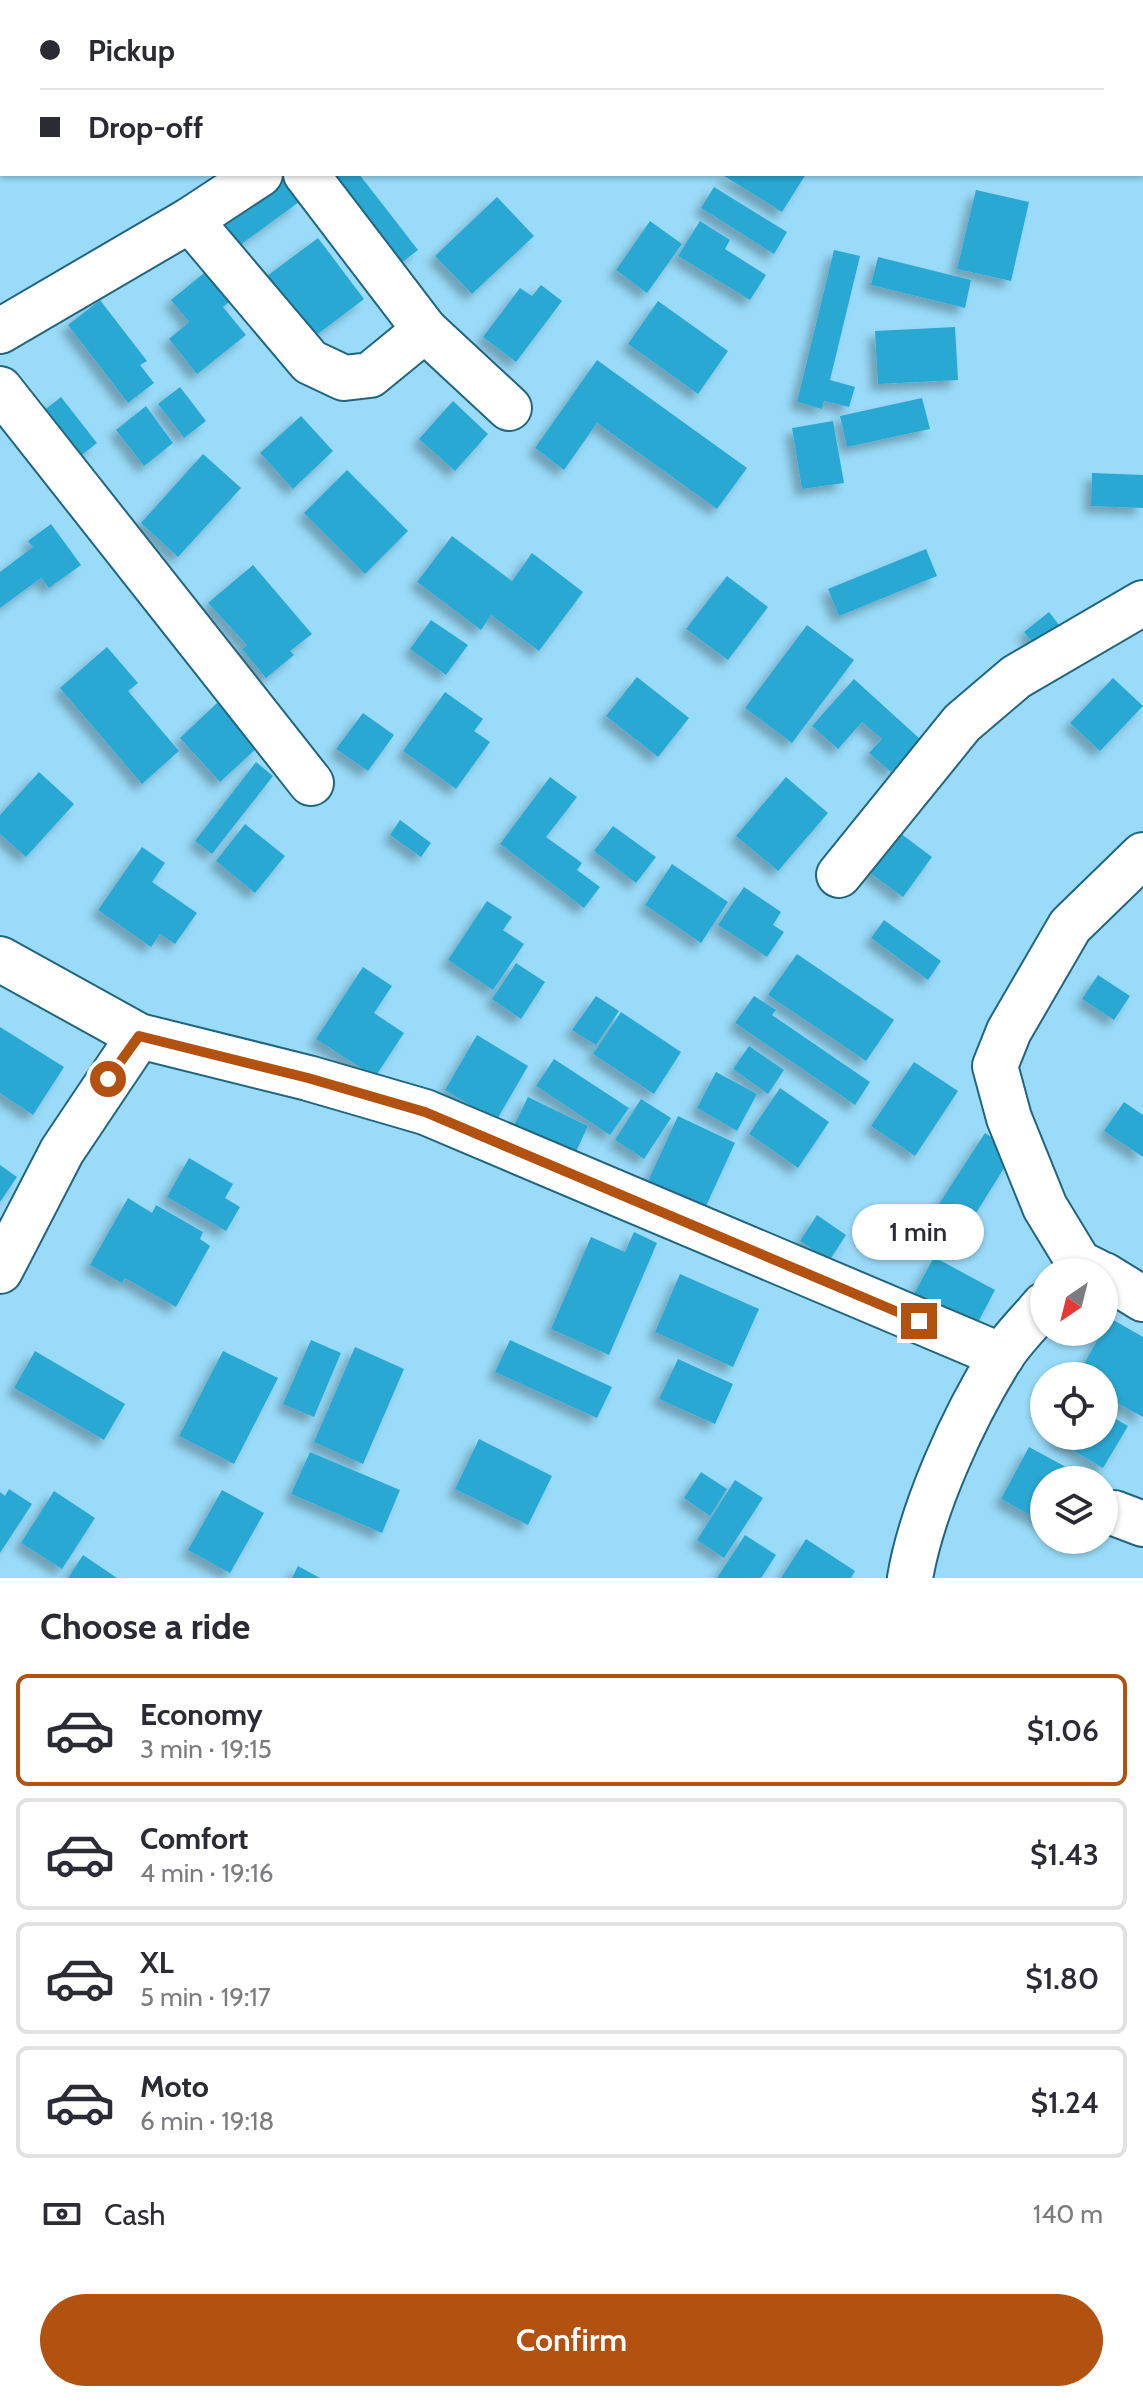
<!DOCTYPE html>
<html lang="en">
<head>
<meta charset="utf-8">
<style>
	:root { --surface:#fff; --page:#f2f2f3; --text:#2b2b33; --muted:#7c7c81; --line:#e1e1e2; --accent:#b25110 }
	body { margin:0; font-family:Cabin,sans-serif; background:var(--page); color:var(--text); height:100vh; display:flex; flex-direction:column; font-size:30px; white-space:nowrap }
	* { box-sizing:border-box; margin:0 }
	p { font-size:26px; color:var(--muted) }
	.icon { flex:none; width:44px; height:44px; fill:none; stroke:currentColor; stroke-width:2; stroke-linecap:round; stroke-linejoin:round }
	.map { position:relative; height:1578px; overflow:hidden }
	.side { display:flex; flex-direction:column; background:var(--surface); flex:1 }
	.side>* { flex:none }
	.top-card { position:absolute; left:0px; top:0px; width:1144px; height:176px; box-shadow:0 2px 6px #0004; display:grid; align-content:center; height:176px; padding:0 40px; background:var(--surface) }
	.needle { width:52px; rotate:215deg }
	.tools { position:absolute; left:1030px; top:1258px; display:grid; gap:16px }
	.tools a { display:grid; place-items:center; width:88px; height:88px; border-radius:50%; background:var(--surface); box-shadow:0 2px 6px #0004; font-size:40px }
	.end { position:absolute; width:36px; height:36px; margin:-18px; border:10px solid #b25110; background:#fff; box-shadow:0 0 0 4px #fff }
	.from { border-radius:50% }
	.bubble { position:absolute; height:56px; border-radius:28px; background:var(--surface); box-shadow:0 2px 6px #0004; font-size:26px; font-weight:600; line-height:56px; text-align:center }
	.top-card b { display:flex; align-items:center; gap:28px; height:76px; font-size:30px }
	.top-card b+b { border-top:2px solid var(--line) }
	.top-card i { width:20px; height:20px; background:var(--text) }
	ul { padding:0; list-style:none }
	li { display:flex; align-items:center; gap:24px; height:112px; margin:0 16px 12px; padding:0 24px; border:4px solid var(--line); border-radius:12px }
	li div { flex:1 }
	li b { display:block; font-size:30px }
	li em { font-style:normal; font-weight:600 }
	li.active { border-color:var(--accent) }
	li>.icon { width:72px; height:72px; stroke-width:1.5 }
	h2 { padding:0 40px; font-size:36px; line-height:96px }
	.pay { display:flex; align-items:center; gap:20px; height:88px; padding:0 40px; font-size:30px }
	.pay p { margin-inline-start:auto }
	.button { display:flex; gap:16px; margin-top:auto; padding:16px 40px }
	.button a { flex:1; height:92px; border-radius:48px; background:var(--accent); color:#fff; font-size:32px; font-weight:600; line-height:92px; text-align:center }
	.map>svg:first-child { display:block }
</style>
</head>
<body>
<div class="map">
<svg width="1143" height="1578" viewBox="0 0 1143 1578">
	<defs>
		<filter id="shadow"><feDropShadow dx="-7" dy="7" stdDeviation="4" flood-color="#0004"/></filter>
	</defs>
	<rect width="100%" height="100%" fill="#99dbf9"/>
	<g fill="#2ba8d4" filter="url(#shadow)">
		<path d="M317 174H359L418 250 392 270Z"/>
		<path d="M721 174H806L782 212Z"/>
		<path d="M281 176 299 202 240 245 221 218Z"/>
		<path d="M714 187 787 232 774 254 701 208Z"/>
		<path d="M976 190 1029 202 1011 281 957 269Z"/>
		<path d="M497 197 534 236 472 294 435 256Z"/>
		<path d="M650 221 682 244 647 293 616 270Z"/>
		<path d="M700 221 730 240 725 249 766 275 750 300 678 256Z"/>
		<path d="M318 238 364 299 314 337 267 276Z"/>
		<path d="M834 250 860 256 830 380 855 387 849 407 824 401 822 409 797 402Z"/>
		<path d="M878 257 971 280 965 308 871 285Z"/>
		<path d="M209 269 233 299 223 307 246 335 197 374 169 339 189 322 171 300Z"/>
		<path d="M541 285 562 301 516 362 483 337 520 288 532 296Z"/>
		<path d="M100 300 147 361 140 365 154 383 128 403 68 325Z"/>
		<path d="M658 301 728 351 698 394 628 344Z"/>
		<path d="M955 327 958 380 878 384 875 331Z"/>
		<path d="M597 360 747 468 717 509 597 423 564 470 535 448Z"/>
		<path d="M180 387 206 421 184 438 158 404Z"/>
		<path d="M61 397 97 443 73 462 37 416Z"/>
		<path d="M922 398 930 429 847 447 840 416Z"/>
		<path d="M453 401 488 434 455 471 419 439Z"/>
		<path d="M146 406 173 443 144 466 116 430Z"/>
		<path d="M301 416 333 451 293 489 260 453Z"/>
		<path d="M833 421 844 483 802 489 792 428Z"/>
		<path d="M203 454 241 488 178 557 141 523Z"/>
		<path d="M347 470 408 531 365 574 304 513Z"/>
		<path d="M1092 473 1143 475V508L1091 506Z"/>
		<path d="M51 524 81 565 49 588 41 578 0 608V572L33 547 28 541Z"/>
		<path d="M452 536 512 581 532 553 583 592 539 651 491 615 481 630 417 582Z"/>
		<path d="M926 549 937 576 839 616 828 589Z"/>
		<path d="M253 565 312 634 290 651 294 655 266 678 242 649 247 645 208 603Z"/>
		<path d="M727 576 768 607 728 660 686 629Z"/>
		<path d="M1049 612 1067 635 1042 654 1024 632Z"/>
		<path d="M431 620 468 645 446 675 410 649Z"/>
		<path d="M807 625 854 660 792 743 745 708Z"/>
		<path d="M107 647 138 683 128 691 179 751 142 784 60 688Z"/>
		<path d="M637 677 689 718 658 757 606 716Z"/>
		<path d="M1113 678 1143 706 1100 751 1070 723Z"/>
		<path d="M854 679 920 739 891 772 869 753 882 739 862 722 838 749 812 726Z"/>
		<path d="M445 692 483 719 474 731 490 742 456 789 403 751Z"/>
		<path d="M217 703 258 747 220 782 180 738Z"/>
		<path d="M363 713 394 735 368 771 336 749Z"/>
		<path d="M256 762 273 776 212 854 195 841Z"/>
		<path d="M39 772 74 804 26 857 0 834V815Z"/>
		<path d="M550 777 577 797 546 837 582 863 577 870 600 887 584 908 500 844Z"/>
		<path d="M786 777 828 813 778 871 736 836Z"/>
		<path d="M400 820 431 843 421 857 390 835Z"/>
		<path d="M245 824 285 856 255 893 216 861Z"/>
		<path d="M613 826 656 857 636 883 594 851Z"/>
		<path d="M892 827 932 857 903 897 862 867Z"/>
		<path d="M142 847 165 863 152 882 197 913 175 944 160 934 151 947 98 910Z"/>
		<path d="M672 864 728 902 701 943 645 905Z"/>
		<path d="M744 887 781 912 773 925 784 932 767 957 718 925Z"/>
		<path d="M487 901 512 917 503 930 524 944 493 990 448 960Z"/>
		<path d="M884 920 941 961 928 980 871 938Z"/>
		<path d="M797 954 894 1020 866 1061 768 995Z"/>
		<path d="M516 963 545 982 521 1019 492 999Z"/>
		<path d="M363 967 392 986 374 1013 404 1033 375 1077 316 1039Z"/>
		<path d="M1098 975 1130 996 1114 1020 1082 999Z"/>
		<path d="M596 996 619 1011 596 1045 572 1030Z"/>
		<path d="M754 996 776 1010 772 1015 870 1082 855 1105 735 1023Z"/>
		<path d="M621 1012 681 1052 654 1094 593 1054Z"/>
		<path d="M0 1027 64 1067 33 1115 0 1093Z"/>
		<path d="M477 1035 528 1066 496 1121 445 1090Z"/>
		<path d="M749 1046 784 1070 768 1094 733 1069Z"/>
		<path d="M554 1059 629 1108 610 1135 536 1086Z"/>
		<path d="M914 1062 958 1091 915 1156 871 1126Z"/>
		<path d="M716 1072 757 1094 737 1131 697 1108Z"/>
		<path d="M780 1088 829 1122 798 1168 749 1134Z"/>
		<path d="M528 1097 588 1126 571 1162 511 1132Z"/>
		<path d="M641 1099 671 1118 644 1159 615 1140Z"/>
		<path d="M1124 1102 1143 1115V1157L1104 1131Z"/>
		<path d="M678 1116 735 1143 700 1219 643 1192Z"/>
		<path d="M985 1133 1014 1152 968 1226 937 1207Z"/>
		<path d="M189 1158 233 1184 225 1198 240 1207 226 1231 167 1197Z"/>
		<path d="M0 1165 17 1177 0 1202Z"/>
		<path d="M128 1198 152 1213 156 1205 203 1232 200 1239 210 1246 176 1307 125 1278 122 1283 90 1265Z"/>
		<path d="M817 1215 846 1235 829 1261 800 1241Z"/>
		<path d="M634 1232 657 1243 609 1355 551 1329 591 1237 625 1252Z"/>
		<path d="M934 1257 995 1290 975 1328 914 1294Z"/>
		<path d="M680 1274 759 1309 733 1367 655 1332Z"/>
		<path d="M1110 1318 1143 1337V1417L1104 1396V1376H1077Z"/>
		<path d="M311 1340 341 1353 314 1417 283 1404Z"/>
		<path d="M510 1340 612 1387 597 1418 495 1372Z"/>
		<path d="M355 1347 404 1369 363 1464 314 1442Z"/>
		<path d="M35 1351 125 1404 104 1440 14 1388Z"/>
		<path d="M223 1351 278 1378 234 1464 179 1436Z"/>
		<path d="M678 1359 733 1384 715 1424 659 1399Z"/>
		<path d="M1104 1412 1128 1426 1103 1468 1048 1436H1104Z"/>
		<path d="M479 1439 552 1476 528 1525 455 1489Z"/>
		<path d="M1029 1447 1090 1480H1044V1523L1001 1499Z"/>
		<path d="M310 1452 400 1490 382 1533 291 1494Z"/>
		<path d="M701 1472 727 1489 710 1516 684 1498Z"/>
		<path d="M735 1480 763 1498 724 1558 697 1540Z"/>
		<path d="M9 1489 32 1504 0 1553V1492L5 1496Z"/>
		<path d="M222 1490 264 1513 230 1573 188 1550Z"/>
		<path d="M54 1491 95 1518 62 1569 21 1543Z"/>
		<path d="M745 1535 776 1555 761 1578H717Z"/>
		<path d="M806 1539 855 1571 851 1578H781Z"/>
		<path d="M83 1555 117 1578H68Z"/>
		<path d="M298 1566 320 1578H292Z"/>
	</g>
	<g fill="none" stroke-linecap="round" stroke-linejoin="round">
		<defs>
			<g id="minor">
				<path d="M645 0 647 2"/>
				<path d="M518 2 521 0"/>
				<path d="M1142 74H1143"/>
				<path d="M306 174 425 330 509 408"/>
				<path d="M190 220 310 362 344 378 370 375 425 330"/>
				<path d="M0 331 190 220 260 174"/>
				<path d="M0 389 311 783"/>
				<path d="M839 875 962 723 1016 677 1143 603"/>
				<path d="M0 959 139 1036 308 1078 425 1112 1002 1356"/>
				<path d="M0 1271 62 1151 139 1036"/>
				<path d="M1097 1272 1079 1263 1045 1207 1009 1118 995 1066 1009 1031 1070 926 1143 855"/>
				<path d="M1104 1275 1143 1299"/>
				<path d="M1114 1513 1143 1524"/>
				<path d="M910 1578C922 1508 963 1418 1001 1357 1012 1339 1030 1322 1044 1305"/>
			</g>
		</defs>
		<use href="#minor" stroke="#21657f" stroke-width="48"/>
		<use href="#minor" stroke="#fff" stroke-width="44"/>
	</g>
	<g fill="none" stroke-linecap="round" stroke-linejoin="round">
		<path stroke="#b25110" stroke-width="10" d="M108 1079 139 1036 308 1078 425 1112 919 1321"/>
	</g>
</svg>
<div class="tools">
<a><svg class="needle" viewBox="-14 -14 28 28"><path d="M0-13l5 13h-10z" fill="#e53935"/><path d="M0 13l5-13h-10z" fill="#7c7c81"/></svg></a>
<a><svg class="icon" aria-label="locate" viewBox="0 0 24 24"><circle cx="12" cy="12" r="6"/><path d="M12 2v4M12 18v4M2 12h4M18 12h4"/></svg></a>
<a><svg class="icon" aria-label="layers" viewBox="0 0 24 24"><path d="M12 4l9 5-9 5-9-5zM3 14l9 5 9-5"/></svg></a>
</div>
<i class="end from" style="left:108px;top:1079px"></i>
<i class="end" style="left:919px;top:1321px"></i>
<div class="bubble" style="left:852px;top:1204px;width:132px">1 min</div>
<div class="top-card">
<b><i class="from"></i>Pickup</b>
<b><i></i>Drop-off</b>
</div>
</div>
<section class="side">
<h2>Choose a ride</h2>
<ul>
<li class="active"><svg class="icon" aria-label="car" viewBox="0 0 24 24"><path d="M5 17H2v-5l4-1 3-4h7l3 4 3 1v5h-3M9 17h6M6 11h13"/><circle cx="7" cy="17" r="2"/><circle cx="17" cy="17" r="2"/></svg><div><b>Economy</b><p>3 min · 19:15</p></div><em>$1.06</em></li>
<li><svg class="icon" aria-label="car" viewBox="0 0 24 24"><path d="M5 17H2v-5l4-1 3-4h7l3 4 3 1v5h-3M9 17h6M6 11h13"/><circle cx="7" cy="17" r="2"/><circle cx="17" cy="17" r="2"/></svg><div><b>Comfort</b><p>4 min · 19:16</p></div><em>$1.43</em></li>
<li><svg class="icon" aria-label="car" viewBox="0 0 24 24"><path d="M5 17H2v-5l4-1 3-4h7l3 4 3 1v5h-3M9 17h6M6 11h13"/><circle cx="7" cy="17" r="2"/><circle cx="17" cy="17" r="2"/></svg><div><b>XL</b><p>5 min · 19:17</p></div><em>$1.80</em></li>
<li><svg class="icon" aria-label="car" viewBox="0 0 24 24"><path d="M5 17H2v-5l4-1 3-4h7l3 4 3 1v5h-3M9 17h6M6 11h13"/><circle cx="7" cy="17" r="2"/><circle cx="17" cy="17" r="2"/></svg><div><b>Moto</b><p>6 min · 19:18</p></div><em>$1.24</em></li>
</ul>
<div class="pay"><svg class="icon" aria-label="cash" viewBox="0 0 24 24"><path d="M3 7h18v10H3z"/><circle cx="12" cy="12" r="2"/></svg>Cash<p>140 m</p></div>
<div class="button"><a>Confirm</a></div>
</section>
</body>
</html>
